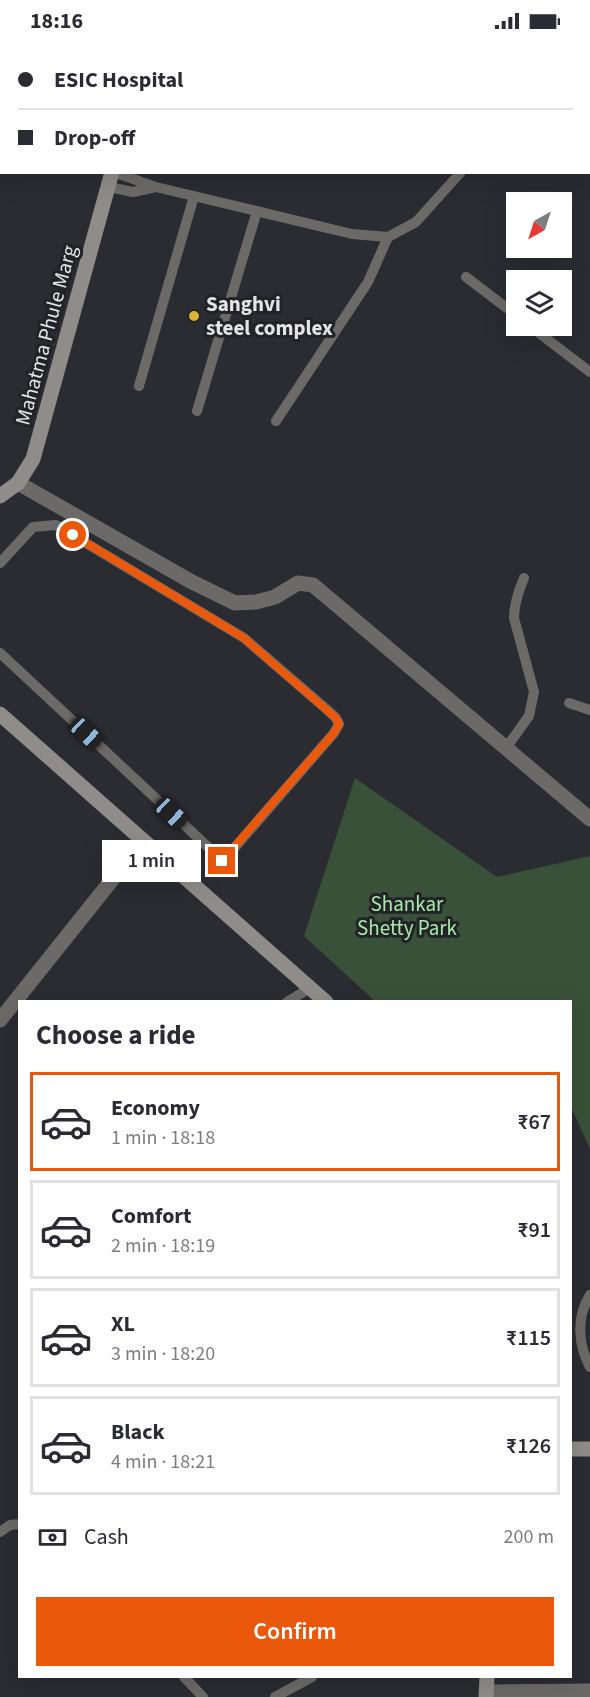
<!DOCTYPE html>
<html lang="en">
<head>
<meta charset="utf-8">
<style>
	:root { --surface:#fff; --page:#f2f2f3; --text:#2b2b33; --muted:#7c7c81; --line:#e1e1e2; --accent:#ea580c }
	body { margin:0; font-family:"Source Sans 3",sans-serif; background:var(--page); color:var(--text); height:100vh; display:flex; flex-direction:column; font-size:22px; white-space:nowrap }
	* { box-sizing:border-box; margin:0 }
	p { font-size:20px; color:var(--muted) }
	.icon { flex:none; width:33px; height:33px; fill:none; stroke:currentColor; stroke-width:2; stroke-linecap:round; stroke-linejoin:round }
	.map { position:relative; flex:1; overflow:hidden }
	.drawer { position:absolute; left:18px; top:958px; width:554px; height:678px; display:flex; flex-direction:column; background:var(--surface); border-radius:0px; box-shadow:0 6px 24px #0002 }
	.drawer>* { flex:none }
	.hud { position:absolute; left:0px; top:0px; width:591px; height:132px; box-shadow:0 6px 24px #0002; display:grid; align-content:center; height:132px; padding:0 18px; background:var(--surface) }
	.needle { width:39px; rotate:219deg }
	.controls { position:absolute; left:506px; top:150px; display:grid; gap:12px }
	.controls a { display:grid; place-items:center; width:66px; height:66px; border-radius:0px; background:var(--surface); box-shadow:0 6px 24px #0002; font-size:30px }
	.end { position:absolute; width:27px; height:27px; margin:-14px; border:8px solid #ea580c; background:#fff; box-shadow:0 0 0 3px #fff }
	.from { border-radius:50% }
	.bubble { position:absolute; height:42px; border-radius:0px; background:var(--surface); box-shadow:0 6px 24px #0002; font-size:20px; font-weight:600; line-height:42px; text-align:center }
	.car { position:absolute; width:18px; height:36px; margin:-18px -9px; border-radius:8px; box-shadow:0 0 4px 2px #0007; background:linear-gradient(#222 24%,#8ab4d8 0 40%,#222 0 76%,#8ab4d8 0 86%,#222 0) }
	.hud b { display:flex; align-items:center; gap:21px; height:57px; font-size:22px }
	.hud b+b { border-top:2px solid var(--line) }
	.hud i { width:15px; height:15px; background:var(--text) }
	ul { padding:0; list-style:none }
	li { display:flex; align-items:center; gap:18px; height:99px; margin:0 12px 9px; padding:0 6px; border:3px solid var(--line); border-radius:0px }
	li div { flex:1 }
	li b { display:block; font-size:22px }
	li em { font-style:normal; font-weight:600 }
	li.current { border-color:var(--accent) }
	li>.icon { width:54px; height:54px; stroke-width:1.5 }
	h2 { padding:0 18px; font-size:27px; line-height:72px }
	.pay { display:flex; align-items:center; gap:15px; height:66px; padding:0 18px; font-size:22px }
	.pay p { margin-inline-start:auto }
	.button { display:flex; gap:12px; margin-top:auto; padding:12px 18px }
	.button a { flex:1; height:69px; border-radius:0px; background:var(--accent); color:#fff; font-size:24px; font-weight:600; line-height:69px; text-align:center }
	.status { display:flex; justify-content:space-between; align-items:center; height:42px; padding:0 30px; background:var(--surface); direction:ltr }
	.status svg { height:16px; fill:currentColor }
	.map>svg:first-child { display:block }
</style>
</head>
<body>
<div class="status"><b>18:16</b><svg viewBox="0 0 49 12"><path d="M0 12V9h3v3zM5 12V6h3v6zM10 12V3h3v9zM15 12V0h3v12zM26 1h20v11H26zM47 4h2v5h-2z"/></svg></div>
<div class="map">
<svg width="590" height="1655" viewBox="0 0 590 1655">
	<rect width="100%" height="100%" fill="#2b2c31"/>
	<path fill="#385138" d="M355 736 497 835 590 814V1107L570 1063V960H376L304 894Z"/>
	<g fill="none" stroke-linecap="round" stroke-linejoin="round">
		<g stroke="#6c6a69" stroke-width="10">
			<path d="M589 0 590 1"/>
			<path d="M113 130 156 145 352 192 388 195 416 180 461 130"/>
			<path d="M109 145 133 150 156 145"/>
			<path d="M466 235 516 273"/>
			<path d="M530 284 590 330"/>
			<path d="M139 344 194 154"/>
			<path d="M197 369 257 169"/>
			<path d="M276 379 368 240 388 195"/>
			<path d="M0 521 33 485 56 483 244 596 324 665 336 676 339 682 334 691 223 819 0 611"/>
			<path d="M569 661 590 668"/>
			<path d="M506 706 529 674 534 650 514 576C514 562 518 550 524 536"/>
			<path d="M287 960 310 946"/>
			<path d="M590 1253C576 1275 578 1303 590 1325"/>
			<path d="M0 1490 10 1483 20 1482"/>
			<path d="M184 1635 203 1655"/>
			<path d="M275 1655 312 1635"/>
		</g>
		<g stroke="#6c6a69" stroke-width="15">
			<path d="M23 2V0"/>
			<path d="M0 95 2 89"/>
			<path d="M18 441 192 540 235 561 256 560 275 555 298 541 313 543 590 777"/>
			<path d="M0 978 143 799"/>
			<path d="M487 1650 590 1649"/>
		</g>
		<g stroke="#908c8a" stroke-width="15">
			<path d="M147 2V0"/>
			<path d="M0 454 18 441 33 417 112 130"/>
			<path d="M0 672 326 960"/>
			<path d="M570 1407H590"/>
			<path d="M486 1655 487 1635"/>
		</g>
	</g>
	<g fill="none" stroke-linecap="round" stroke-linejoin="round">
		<path stroke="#ea580c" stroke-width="8" d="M73 493 244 596 336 676 339 682 334 691 222 819"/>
	</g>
	<circle fill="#dcb233" stroke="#222327" stroke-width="2" cx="194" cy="274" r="6"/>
	<g text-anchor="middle" stroke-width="6" stroke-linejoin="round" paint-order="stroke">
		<g font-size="21" font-weight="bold" fill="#e4e4e7" stroke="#222327" text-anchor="start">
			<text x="206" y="269">Sanghvi<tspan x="206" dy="24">steel complex</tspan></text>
		</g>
		<g font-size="21" fill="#e4e4e7" stroke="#222327">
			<text transform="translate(46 293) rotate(-75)" y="7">Mahatma Phule Marg</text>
		</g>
		<g font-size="21" fill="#a8eba8" stroke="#222327">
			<text x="407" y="869">Shankar<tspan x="407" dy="24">Shetty Park</tspan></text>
		</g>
	</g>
</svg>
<div class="controls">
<a><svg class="needle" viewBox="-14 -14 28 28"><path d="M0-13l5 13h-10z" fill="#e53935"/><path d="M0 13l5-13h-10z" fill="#7c7c81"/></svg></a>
<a><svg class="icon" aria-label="layers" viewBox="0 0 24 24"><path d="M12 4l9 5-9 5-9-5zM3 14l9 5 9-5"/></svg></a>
</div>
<i class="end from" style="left:73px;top:493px"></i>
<i class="end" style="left:222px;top:819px"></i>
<div class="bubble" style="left:102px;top:798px;width:99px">1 min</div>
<i class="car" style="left:86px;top:691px;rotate:133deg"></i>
<i class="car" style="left:171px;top:771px;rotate:133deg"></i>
<div class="hud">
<b><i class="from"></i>ESIC Hospital</b>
<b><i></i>Drop-off</b>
</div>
<section class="drawer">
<h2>Choose a ride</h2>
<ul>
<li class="current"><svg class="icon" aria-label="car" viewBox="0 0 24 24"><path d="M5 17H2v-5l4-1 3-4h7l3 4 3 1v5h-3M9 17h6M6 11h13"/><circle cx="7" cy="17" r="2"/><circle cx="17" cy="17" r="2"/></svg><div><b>Economy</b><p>1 min · 18:18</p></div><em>₹67</em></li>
<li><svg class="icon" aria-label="car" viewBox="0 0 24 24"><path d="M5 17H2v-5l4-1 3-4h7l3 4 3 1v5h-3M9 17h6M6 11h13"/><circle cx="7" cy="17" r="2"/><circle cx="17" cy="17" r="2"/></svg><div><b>Comfort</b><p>2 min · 18:19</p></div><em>₹91</em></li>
<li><svg class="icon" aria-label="car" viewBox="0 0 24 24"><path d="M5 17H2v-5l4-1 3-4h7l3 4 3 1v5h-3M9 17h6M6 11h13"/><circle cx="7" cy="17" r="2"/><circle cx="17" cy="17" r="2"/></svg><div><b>XL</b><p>3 min · 18:20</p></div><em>₹115</em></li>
<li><svg class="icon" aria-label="car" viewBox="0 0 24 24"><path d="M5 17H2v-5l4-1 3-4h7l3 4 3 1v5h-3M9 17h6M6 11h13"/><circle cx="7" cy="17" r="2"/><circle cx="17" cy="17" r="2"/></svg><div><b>Black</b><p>4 min · 18:21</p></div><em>₹126</em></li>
</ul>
<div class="pay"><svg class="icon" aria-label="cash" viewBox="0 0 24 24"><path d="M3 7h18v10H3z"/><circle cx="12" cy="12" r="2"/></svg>Cash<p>200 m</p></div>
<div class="button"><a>Confirm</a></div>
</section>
</div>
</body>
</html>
